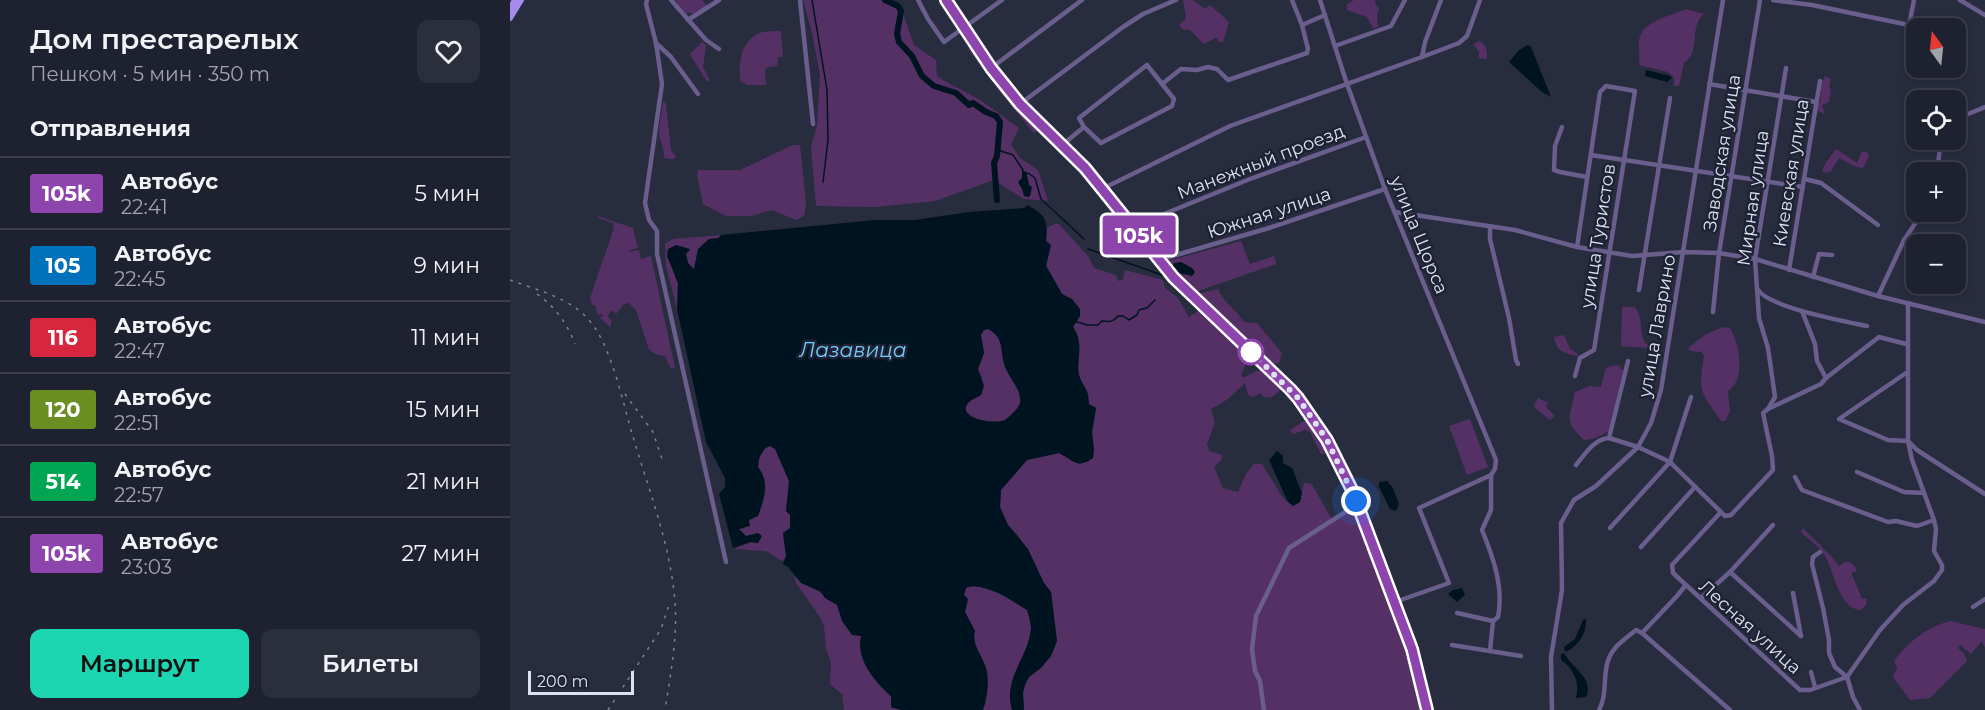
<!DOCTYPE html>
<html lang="ru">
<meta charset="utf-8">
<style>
body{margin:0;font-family:Montserrat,sans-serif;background:#2b2e3b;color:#f1f3f6;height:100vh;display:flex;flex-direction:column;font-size:22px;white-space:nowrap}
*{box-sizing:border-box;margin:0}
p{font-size:20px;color:#a1a3aa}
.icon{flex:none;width:33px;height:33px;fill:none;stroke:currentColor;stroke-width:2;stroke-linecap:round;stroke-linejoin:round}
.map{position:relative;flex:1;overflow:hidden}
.drawer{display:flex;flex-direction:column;background:#1e212f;width:510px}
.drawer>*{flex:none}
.badge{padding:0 12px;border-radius:4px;font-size:21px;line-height:39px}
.needle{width:39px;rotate:345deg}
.fabs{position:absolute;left:1396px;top:18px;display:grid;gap:12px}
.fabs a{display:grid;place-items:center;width:60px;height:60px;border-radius:12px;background:#1e212f;box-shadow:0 3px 9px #0003,0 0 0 2px #3c3e4b;font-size:30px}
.scale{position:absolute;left:18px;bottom:15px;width:106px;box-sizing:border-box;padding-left:6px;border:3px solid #dee2ef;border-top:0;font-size:16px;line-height:21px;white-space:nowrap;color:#dee2ef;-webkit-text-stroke:4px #1e2235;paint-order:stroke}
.you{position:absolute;width:30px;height:30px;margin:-15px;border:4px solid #fff;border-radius:50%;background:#1a73e8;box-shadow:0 0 0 9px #1a73e833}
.map>.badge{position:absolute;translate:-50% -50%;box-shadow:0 0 0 3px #fff}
h2{padding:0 30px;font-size:22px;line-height:54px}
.round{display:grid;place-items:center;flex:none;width:63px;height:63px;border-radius:12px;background:#2b2e3b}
.overview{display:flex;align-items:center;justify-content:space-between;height:102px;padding:0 30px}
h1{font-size:28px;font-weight:600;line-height:45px}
.primary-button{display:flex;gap:12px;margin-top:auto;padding:12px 30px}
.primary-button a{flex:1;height:69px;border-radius:12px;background:#1cd5b1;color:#111;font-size:24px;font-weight:600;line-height:69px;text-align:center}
.primary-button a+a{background:#2b2e3b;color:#f1f3f6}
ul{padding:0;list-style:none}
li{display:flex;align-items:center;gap:18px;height:72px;padding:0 30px;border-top:2px solid #3c3e4b}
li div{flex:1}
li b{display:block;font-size:22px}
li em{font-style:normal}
li .badge{min-width:66px;font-weight:700;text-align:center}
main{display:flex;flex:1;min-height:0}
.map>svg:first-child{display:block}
.green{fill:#553065}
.water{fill:#001320;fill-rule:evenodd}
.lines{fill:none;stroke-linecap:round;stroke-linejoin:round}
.stream{stroke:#001320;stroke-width:1.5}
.river{stroke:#001320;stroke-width:6}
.minor{stroke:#695e8c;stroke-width:4.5}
.major{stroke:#a58cec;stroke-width:6}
.rail{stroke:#7d8191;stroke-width:1.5;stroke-dasharray:3 6;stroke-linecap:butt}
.line-casing{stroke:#fff;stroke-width:14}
.line{stroke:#8e44ad;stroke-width:9}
.walk{stroke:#dee2ef;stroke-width:6;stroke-dasharray:0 10.8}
.stop-dot{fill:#fff;stroke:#8e44ad;stroke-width:3}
.labels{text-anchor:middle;stroke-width:5;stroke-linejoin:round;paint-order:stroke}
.street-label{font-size:18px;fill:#dee2ef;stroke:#1e2235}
.water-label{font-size:20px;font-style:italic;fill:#75cafa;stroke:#1e2235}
</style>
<main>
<section class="drawer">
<div class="overview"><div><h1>Дом престарелых</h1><p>Пешком · 5 мин · 350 m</p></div><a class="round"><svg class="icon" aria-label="heart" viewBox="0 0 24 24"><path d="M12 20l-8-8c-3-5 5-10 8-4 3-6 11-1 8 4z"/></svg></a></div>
<h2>Отправления</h2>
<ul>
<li><span class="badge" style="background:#8e44ad;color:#fff">105k</span><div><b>Автобус</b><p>22:41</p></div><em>5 мин</em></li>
<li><span class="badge" style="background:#0072bc;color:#fff">105</span><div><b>Автобус</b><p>22:45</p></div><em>9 мин</em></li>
<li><span class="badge" style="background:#d7263d;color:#fff">116</span><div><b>Автобус</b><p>22:47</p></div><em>11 мин</em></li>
<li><span class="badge" style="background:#6b8e23;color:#fff">120</span><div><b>Автобус</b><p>22:51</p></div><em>15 мин</em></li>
<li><span class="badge" style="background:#00a651;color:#fff">514</span><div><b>Автобус</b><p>22:57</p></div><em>21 мин</em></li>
<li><span class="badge" style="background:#8e44ad;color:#fff">105k</span><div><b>Автобус</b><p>23:03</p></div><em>27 мин</em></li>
</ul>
<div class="primary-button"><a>Маршрут</a><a>Билеты</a></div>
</section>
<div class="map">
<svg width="1475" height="710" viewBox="0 0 1475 710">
<rect width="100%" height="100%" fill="#282c3f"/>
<g class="green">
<path d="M165 0H192L197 6 182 14 179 12 176 14Z"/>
<path d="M293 0H382L390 5 404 45 426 60 427 76C438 84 449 88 461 95 478 104 493 117 509 128L501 144 510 158 528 170 538 201 514 199 484 180 425 201 366 207 306 206 301 147 307 125 310 75 302 33Z"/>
<path d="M673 0H683L695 9 700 5 719 22 713 42H709L707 37 694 44 680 30H674L669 25 676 18Z"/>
<path d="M844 0H865L866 5 869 8 867 15 868 27 863 28 857 17 837 10V4Z"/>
<path d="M1176 9 1194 14C1178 27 1192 51 1174 63L1169 86H1164V77L1158 72 1129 65C1130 58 1129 53 1129 46 1127 21 1159 17 1176 9Z"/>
<path d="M271 31 273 57H268L267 66 258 67 255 70 256 85H237L230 81C229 63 230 44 247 34 253 31 264 31 271 31Z"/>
<path d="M969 41C977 45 977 51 977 59L969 58V52L963 44Z"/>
<path d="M192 42 196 45 193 67 200 80 197 82 180 54Z"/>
<path d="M462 47 493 90 529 129 524 133 490 92 458 49Z"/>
<path d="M1315 76 1321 79 1319 86 1321 90 1319 102 1312 105 1315 114 1306 110 1307 104 1310 103 1311 91 1308 82 1313 80Z"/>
<path d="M153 101 156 104 161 150 166 157 163 159 154 158C155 149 150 142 149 133 149 123 152 111 153 101Z"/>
<path d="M283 145H290L296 204 294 216 286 220 262 210 241 216H216L193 204 187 175 188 170H230Z"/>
<path d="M1326 149 1347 163 1352 152H1357L1359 156 1353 168 1346 167 1329 158 1321 171 1316 173 1312 171 1315 164Z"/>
<path d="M88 216 123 228 128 248 120 250V252L129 250 131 259 141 256 165 368 161 369 155 356 145 354 139 349 126 310 119 303 114 304 106 314 102 310 98 315 99 319 102 320 100 327 89 317 93 316 92 314 88 315 85 305H82L80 298 104 228 103 223 88 218Z"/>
<path d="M545 224H549L578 256 584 268 606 275 608 281 613 279 615 270 653 280 655 288 667 297 679 317 691 309 739 357 731 375 733 378 744 372 755 369 774 387 761 398 754 397 750 393 743 397 738 395 735 383 718 399 701 409 705 422 697 444 699 451 712 455V459L704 467 713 488 728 492 736 474 744 464H752L773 498 783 506 790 502 794 483 802 484 822 520 841 510 847 513 854 523C875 584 898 646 912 710H514L513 693 515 685 519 677 541 656 547 641 541 592 534 583 508 535 498 525 490 507 491 490 517 460 550 453 570 465 584 450 582 432 586 408 579 405C578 387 576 392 570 378 564 363 576 346 563 327L570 316 562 300 552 294 536 265 539 243 536 241 537 228Z"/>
<path d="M211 235 208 239 188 249 184 269 178 263 176 254 180 251 166 245 165 278 168 283 167 309 156 266 155 244 163 239Z"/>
<path d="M731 241 740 264 764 256 766 264 685 292 656 264 658 261Z"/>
<path d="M708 289C714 303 726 309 734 322L747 323 772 353 769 363 763 365 687 294Z"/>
<path d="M1112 307H1125C1134 320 1128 328 1135 343L1141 345 1139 348 1111 346Z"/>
<path d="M1212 327 1220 328C1229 343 1237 379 1218 391L1220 411 1215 421H1211C1190 390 1188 393 1194 356L1192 352 1180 351 1178 348 1195 335Z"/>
<path d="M478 329C496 338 489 353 496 369 501 381 511 389 510 403 509 407 505 411 502 414 500 416 498 419 495 420 485 425 444 418 459 402 462 399 468 397 471 395L472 378 468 369 474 353 471 335 474 330Z"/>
<path d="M1054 335 1060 349 1068 354 1067 356C1054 353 1047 352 1044 337Z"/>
<path d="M1108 365 1113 370 1098 432 1083 439 1074 440C1053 421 1060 417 1065 392L1080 386 1091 387 1096 368 1101 366Z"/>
<path d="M1028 398 1038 403 1036 407 1045 416 1040 420 1025 408 1024 405Z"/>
<path d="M797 419H800L816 443 817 451 814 454H811L800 432 795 430 783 434 780 430Z"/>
<path d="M960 419 978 467 957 475 939 426Z"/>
<path d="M260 446 265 448 279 481 276 511 280 515V528L273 533 276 556 272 561 256 551 224 549 241 542 244 543 248 533 236 536 229 529H233L239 520 248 516C254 499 261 483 248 467 249 458 251 450 260 446Z"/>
<path d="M1293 528 1323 558 1329 566 1335 562H1340L1346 568V572H1341L1352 599 1357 598 1356 605 1350 610C1329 608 1324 572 1315 556 1310 547 1298 539 1291 532Z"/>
<path d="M284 576C294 586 303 585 311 593 317 598 320 601 328 605L332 621 352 636C345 660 365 681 381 697V707L391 710H334L332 694 320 684 321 662 316 649 314 626 310 617 286 583Z"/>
<path d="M464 585 490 594 517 610C519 616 521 622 521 628 518 659 493 677 502 710H473C477 698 479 685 477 672 474 657 461 646 465 631L455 612 458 599 454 595 456 588Z"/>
<path d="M1440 621 1475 629V648L1472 641 1461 654 1450 645 1448 648 1454 653 1457 661 1420 698 1400 700 1383 677 1387 668 1384 661C1398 642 1417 627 1440 621Z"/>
</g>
<g class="water">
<path d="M1018 45 1021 47 1041 97 1032 92 999 62 1009 50Z"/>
<path d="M1136 70 1160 76 1162 78 1157 82 1135 76Z"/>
<path d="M512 170 518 173 517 175 519 185 522 187 520 196 518 197 514 196 512 189 508 182 512 178Z"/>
<path d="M517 205C536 215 538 220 536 241L541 245 536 266 552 294 562 299 570 309V316L563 327C576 346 564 363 570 378 576 392 578 387 579 404L586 408 582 432 584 450 583 458C568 469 564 461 549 453L517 460 491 490 490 507 498 525 518 549 534 583 541 592 547 641 541 656 531 668 519 677 515 685 513 693 514 710H502C493 677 518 659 521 629 521 623 519 616 517 610 501 600 475 581 456 588L454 595 458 599 455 612 465 631C461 646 474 657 477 672 479 685 477 698 473 710H391L381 707V696C364 680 346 660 351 636L342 635 332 621 327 605 315 598 311 592 291 583 278 567 273 564 276 556 273 533 280 528V515L276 511 279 481 265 449 260 446 255 448 249 458 248 467C260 483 254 499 248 516L239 520 240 526 229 529 236 536 248 533 252 536 248 543 241 542 223 548 209 494 215 487V478L196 442 167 309 168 283 157 256 158 249 166 245 180 249 176 254 178 263 184 269 188 249 199 239 208 238 211 235 365 220H405L459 212 515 208ZM478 329C496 338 489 353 496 369 501 381 512 389 510 403 509 407 505 411 502 414 501 415 495 420 495 420 485 425 444 418 459 402 462 399 468 397 471 395L474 386 468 369 474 353 471 335 474 330Z"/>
<path d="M671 262 682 268 685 272 682 276 669 273 662 267 664 263Z"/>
<path d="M767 451 773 456V463L782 468 792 493 790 502 783 506 778 502 759 460Z"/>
<path d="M877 481 883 488 889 504 886 511 880 509 869 487V482Z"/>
<path d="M952 588 955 595 947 602 938 594 943 590Z"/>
<path d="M1076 619C1077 633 1068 647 1055 652L1054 647 1065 639 1073 620Z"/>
<path d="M1054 653C1061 667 1085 679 1076 697L1066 698C1070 682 1064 669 1051 660V654Z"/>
</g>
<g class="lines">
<g class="stream">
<path d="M302 0 317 90 318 140 313 182"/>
<path d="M488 150 503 155 513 170"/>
<path d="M518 173 525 178 531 199 574 239"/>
<path d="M578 249 652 275"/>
<path d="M670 280 720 326"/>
<path d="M564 321 577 325H588L592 321C600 322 603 322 608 316H613L619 320 627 315 629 310 637 308 645 300"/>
<path d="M724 331 734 341"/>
</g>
<path class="river" d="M375 0 388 6 391 11 387 34 389 42 402 56 412 76 424 86 446 93 459 105 463 103 476 112 486 116 490 122 487 156 484 163 487 200"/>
<g class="minor">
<path d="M137 0 136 4 146 43 152 84 135 203 139 220 147 231V254L216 562"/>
<path d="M161 0 196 40 209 49"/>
<path d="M290 0 303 124"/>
<path d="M408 0 418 19 434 42 492 0"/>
<path d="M782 0 792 25"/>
<path d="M810 0 837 84 875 189 986 460 985 469 981 475V510L972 530C983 557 994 587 988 617L983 621"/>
<path d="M1263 0 1302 5 1399 25 1404 0"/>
<path d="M1450 0 1475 15"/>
<path d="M178 20 209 0"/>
<path d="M146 43 161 57 188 94"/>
<path d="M825 46 881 26 895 0"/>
<path d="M912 57 949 43 957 36 970 0"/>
<path d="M637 65 664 99 662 106 591 143 574 127 569 118Z"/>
<path d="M481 68 572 0"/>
<path d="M652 84 671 69 687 70 698 67 707 69 718 80 797 53 798 49 792 25 815 15"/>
<path d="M1199 84 1306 102"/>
<path d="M510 104 613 27 633 14 666 0"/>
<path d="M1446 119 1475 107"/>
<path d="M1052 127 1045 146 1044 170 1050 172 1077 177"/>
<path d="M552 145 574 127"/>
<path d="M1081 155 1293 187"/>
<path d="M1427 172 1431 140"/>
<path d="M1295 179 1311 183 1368 225"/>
<path d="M592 189 720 126 912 57 915 42 931 0"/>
<path d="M885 212 1005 230 1067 247 1122 256 1174 252 1209 253 1245 259 1368 296 1475 322"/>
<path d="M622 227 740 179 856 137"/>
<path d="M980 227V239L999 318 1006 360 1008 364"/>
<path d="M651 263 656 258 759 228 875 189"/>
<path d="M1279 270 1310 81"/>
<path d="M1303 277 1309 254 1322 255"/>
<path d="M1129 290 1160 98"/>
<path d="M1248 290C1261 308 1333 321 1357 326"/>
<path d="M1368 296 1394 240 1413 212"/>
<path d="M1292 311 1305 344 1307 361 1316 378"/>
<path d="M1203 312 1209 253 1250 0"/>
<path d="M1396 373 1329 419 1378 440 1398 441"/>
<path d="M1065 376 1070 358 1084 350 1125 91 1096 86 1090 92 1067 247"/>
<path d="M1258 409 1311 384 1316 378 1369 337 1396 344"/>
<path d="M1099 438 1128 447 1160 462 1215 516 1221 515 1263 470 1262 456 1253 413 1258 409 1265 397 1258 348 1249 318 1245 259 1276 68"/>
<path d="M1398 441 1407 450 1475 494"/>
<path d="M1066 465C1075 454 1084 439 1099 438L1118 361"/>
<path d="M1347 472 1394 492 1414 493"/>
<path d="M1285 477 1292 490 1378 522 1386 521 1407 526 1424 520"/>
<path d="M1210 513 1162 565 1163 573 1290 690H1300L1337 677 1370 630 1393 605 1424 581 1432 570V565L1424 551 1426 529 1424 520 1402 460 1398 441V303"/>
<path d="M1100 528 1160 462 1181 397"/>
<path d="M1131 547 1185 487"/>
<path d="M1310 552 1303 557 1302 564 1313 608 1319 640V653L1325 667 1337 677 1343 697 1350 710"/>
<path d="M1220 572 1291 636"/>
<path d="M1283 593 1291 636"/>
<path d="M1191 598 1220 572 1263 525"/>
<path d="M885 602 939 583 909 508 981 475"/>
<path d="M1463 607 1475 599"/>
<path d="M947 613 983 621"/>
<path d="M1132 633 1220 710"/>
<path d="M942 645 1011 656"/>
<path d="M980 651 983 621"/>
<path d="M1301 672 1305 687"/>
<path d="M754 710 750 681 745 671 742 649 746 616 779 548 843 507 846 501"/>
<path d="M1042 710 1041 657 1052 590 1051 523 1064 500 1086 486 1128 447 1141 423 1151 390 1213 0"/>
<path d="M1089 710C1098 694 1092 674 1099 658 1104 646 1116 638 1126 630L1132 633 1167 596 1175 586"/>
</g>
<g class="major">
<path d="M436 0 481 68 510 104 575 168 664 278 780 389 788 397 817 440 842 490 902 649 917 710"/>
<path d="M0 9 5 0"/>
<path d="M0 18 11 0"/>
</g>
<g class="rail">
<path d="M0 280C26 290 58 297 77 318 101 342 113 404 123 437 138 487 158 539 164 592 169 630 161 672 155 710"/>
<path d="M27 294C45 307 57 323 65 344"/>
<path d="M115 394 143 432 153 462"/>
<path d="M98 710 151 629 160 602"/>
</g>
</g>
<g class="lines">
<g class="line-casing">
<path id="line" d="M436 0 481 68 510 104 575 168 664 278 780 389 788 398 817 440 842 490 902 649 917 710"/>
</g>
<use href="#line" class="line"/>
<path class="walk" d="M741 352 788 398 817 440 846 501"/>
</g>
<circle class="stop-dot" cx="741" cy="352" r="12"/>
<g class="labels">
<g class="street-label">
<text transform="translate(1212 153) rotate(-81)" y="6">Заводская улица</text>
<text transform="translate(751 162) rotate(-21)" y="6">Манежный проезд</text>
<text transform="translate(1281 173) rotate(-81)" y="6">Киевская улица</text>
<text transform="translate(1243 198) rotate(-82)" y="6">Мирная улица</text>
<text transform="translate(759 213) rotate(-18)" y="6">Южная улица</text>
<text transform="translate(909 235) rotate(68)" y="6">улица Щорса</text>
<text transform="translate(1088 236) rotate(-81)" y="6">улица Туристов</text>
<text transform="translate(1147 326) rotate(-80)" y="6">улица Лаврино</text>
<text transform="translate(1240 627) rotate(42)" y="6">Лесная улица</text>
</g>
<g class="water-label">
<text x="343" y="357">Лазавица</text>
</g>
</g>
</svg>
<div class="fabs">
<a><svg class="needle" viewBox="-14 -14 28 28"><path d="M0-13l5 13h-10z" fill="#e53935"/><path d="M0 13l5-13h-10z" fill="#a1a3aa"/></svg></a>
<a><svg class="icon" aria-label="locate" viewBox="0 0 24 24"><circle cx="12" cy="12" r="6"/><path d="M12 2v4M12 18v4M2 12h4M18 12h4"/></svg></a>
<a>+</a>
<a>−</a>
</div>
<div class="scale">200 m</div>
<div class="you" style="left:846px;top:501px"></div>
<b class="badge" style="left:629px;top:235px;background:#8e44ad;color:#fff">105k</b>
</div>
</main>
